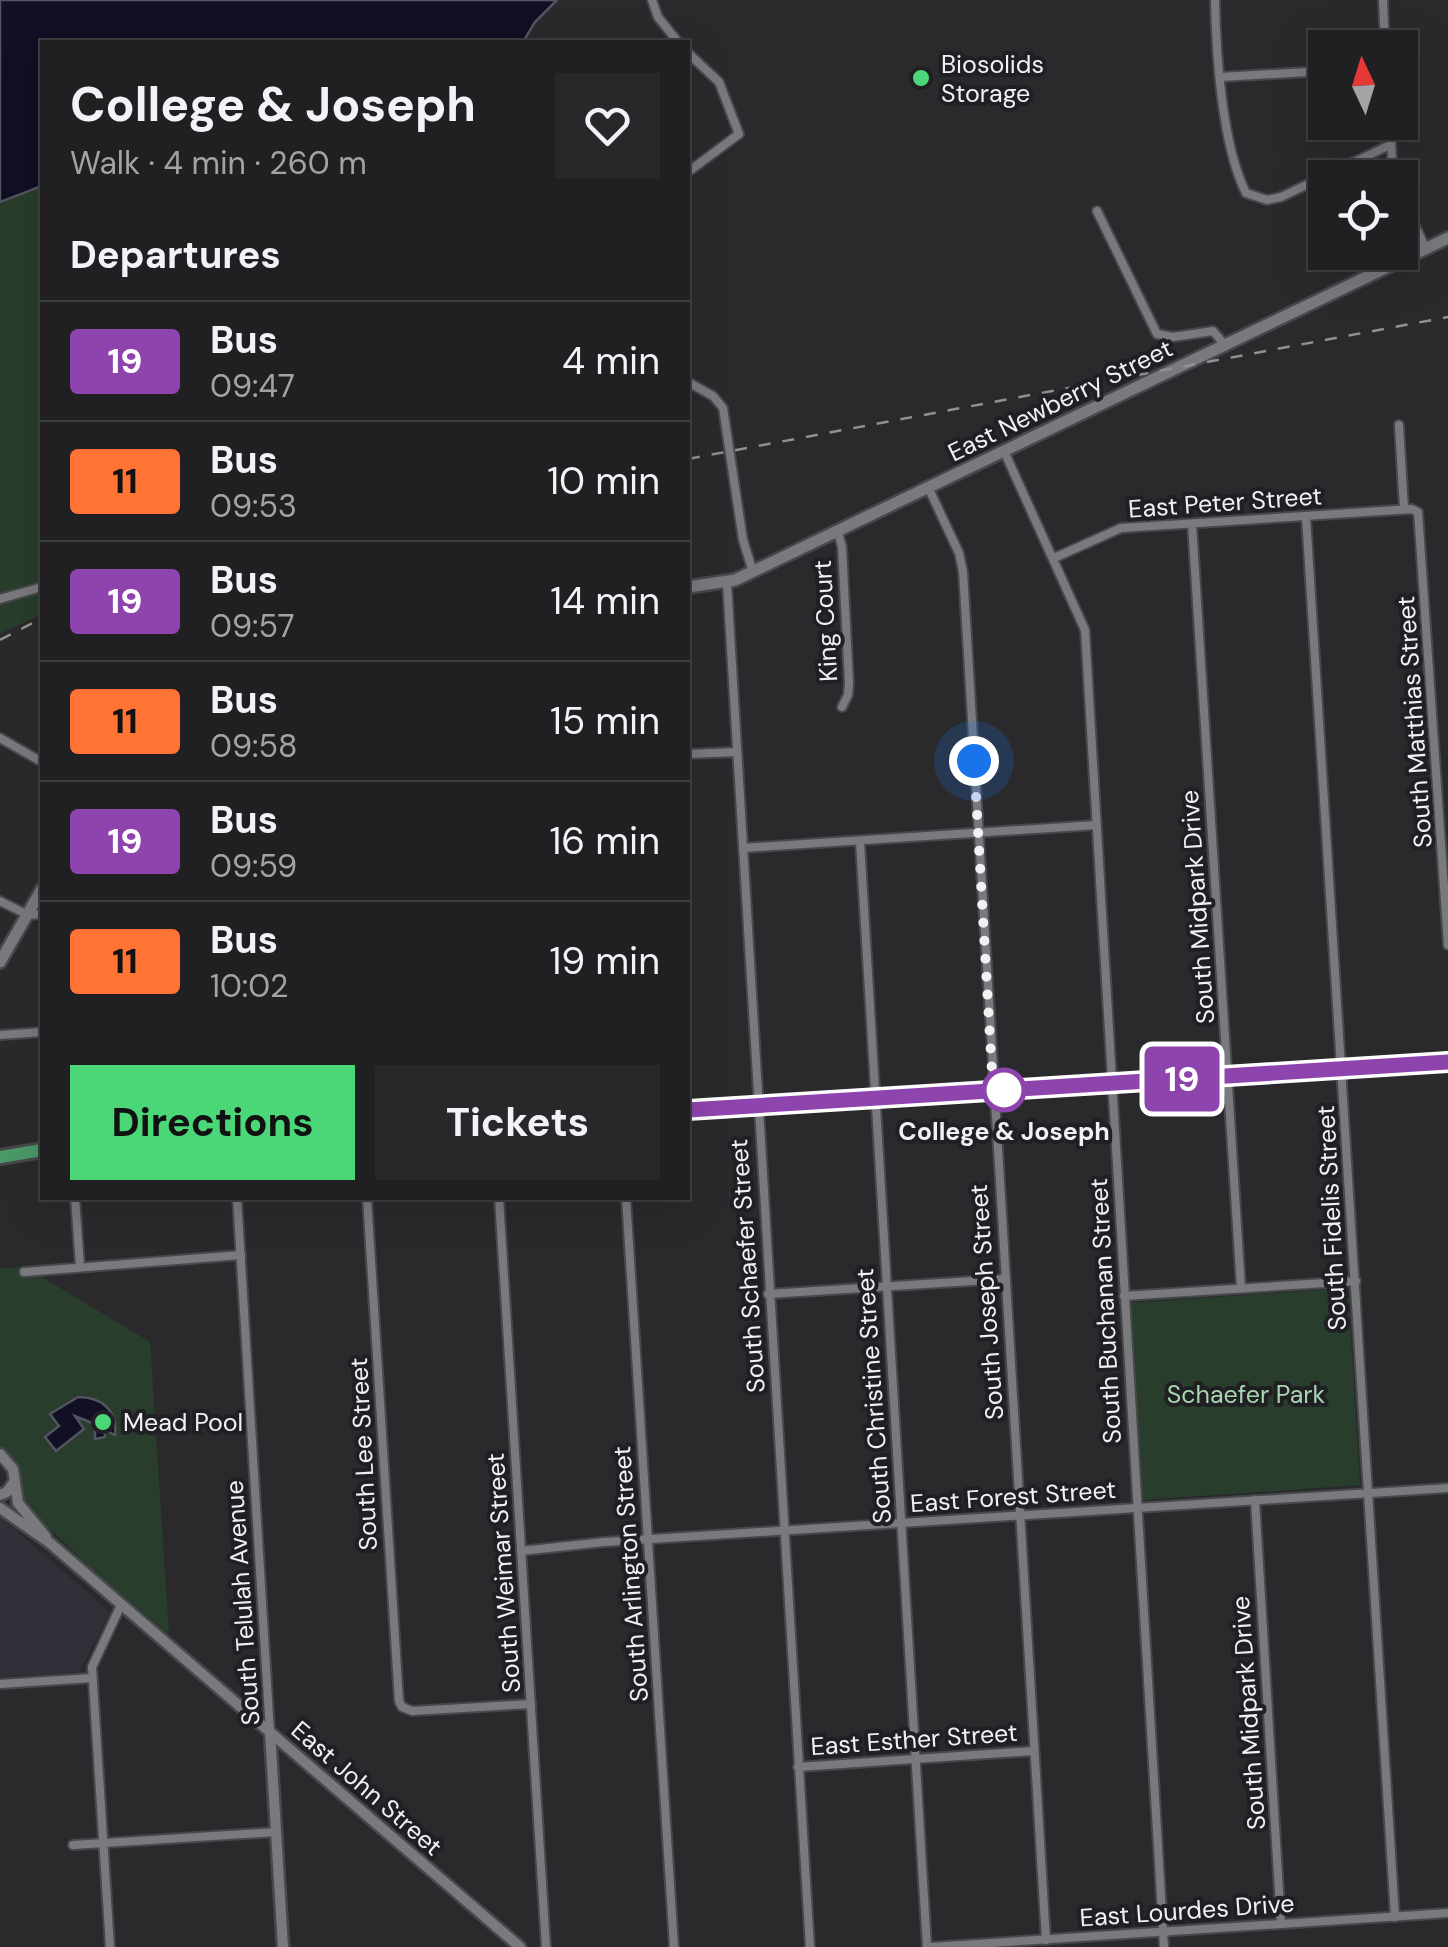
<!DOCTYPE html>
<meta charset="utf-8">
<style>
body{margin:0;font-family:"DM Sans",sans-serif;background:#28282a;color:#f1f3f6;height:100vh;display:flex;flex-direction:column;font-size:38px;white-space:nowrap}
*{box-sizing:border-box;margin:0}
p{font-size:32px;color:#a2a3a5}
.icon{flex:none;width:55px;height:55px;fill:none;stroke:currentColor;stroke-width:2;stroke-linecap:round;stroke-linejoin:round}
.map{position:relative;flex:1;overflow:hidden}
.side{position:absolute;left:40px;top:40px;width:650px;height:1160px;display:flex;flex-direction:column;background:#202022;border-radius:0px;box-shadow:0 10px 40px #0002,0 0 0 2px #3d3e40}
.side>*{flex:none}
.badge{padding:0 20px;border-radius:8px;font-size:35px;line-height:65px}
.needle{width:65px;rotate:356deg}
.fabs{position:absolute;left:1308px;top:30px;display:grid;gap:20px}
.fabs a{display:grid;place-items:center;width:110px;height:110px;border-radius:0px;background:#202022;box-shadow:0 10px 40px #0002,0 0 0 2px #3d3e40;font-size:50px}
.you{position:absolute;width:50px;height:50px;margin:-25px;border:8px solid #fff;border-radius:50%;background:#1a73e8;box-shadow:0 0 0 15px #1a73e833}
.map>.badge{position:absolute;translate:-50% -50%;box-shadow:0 0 0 5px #fff}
h2{padding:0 30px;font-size:38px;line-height:90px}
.round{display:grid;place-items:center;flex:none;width:105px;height:105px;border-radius:0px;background:#28282a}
.summary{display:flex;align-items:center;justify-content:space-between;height:170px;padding:0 30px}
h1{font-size:48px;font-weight:700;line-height:75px}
.button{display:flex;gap:20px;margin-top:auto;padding:20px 30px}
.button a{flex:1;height:115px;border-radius:0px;background:#4bd677;color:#111;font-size:40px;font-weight:700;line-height:115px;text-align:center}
.button a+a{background:#28282a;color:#f1f3f6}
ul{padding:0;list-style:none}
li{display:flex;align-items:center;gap:30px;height:120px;padding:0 30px;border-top:2px solid #3d3e40}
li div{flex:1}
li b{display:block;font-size:38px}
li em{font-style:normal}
li .badge{min-width:110px;font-weight:700;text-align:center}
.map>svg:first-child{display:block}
.built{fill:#303039}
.green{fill:#283d2c}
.water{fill:#100f23;stroke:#535361;stroke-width:2.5}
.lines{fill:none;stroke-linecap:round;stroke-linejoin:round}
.minor-casing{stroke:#47484b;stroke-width:12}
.tertiary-casing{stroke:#47484b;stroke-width:15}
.secondary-casing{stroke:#47484b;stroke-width:16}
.primary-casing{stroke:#47484b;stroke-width:18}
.minor{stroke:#79797e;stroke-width:8}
.tertiary{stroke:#79797e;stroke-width:10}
.secondary{stroke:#79797e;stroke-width:11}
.primary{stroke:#4a9968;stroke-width:12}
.rail{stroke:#909193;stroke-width:2.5;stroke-dasharray:12 12;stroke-linecap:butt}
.line-casing{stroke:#fff;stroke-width:22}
.line{stroke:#8e44ad;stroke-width:15}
.walk{stroke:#f0f1f3;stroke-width:10;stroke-dasharray:0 18}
.poi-dot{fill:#4bd677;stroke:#202024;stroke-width:4}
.stop-dot{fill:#fff;stroke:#8e44ad;stroke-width:5}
.labels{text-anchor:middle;stroke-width:8;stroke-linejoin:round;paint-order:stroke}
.poi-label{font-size:25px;fill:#f0f1f3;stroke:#202024;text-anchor:start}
.street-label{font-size:25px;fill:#f0f1f3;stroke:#202024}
.stop-label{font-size:25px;font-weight:bold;fill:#f0f1f3;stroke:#202024}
.park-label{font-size:25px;fill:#a8d6b1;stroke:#202024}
</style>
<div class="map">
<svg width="1448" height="1947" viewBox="0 0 1448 1947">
<rect width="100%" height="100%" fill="#2a2a2d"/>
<path class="built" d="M0 1517 110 1612 79 1672 0 1677Z"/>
<g class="green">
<path d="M42 186V614L0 634V202Z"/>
<path d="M25 1267 150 1342 169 1634 98 1575 28 1508C11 1486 25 1470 0 1449V1268Z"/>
<path d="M1348 1288 1360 1485 1143 1500 1131 1303Z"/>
</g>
<g class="water">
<path d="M0 0H557L535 22 523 42H42V186L0 202Z"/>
<path d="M78 1397C102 1397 118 1411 115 1435L105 1430V1437L95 1439V1424L75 1416 84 1429 56 1451 45 1437 59 1426 50 1414Z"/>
</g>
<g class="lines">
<g class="minor-casing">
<g id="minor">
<path d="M652 0 658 17 678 42"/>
<path d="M1215 0C1216 54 1222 145 1246 193L1267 200 1281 197 1390 145"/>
<path d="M1383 0 1385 48"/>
<path d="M688 53 719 82 739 134 688 172"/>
<path d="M1221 77 1325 71"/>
<path d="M1390 122 1393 178"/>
<path d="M1400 194 1426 249"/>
<path d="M1097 211 1157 334 1173 337 1213 331 1225 345"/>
<path d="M688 382 713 396 723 408 743 540 753 572"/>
<path d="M1399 425 1404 509"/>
<path d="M1004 451 1085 630 1164 1947"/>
<path d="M929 489 959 553 963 572 1046 1940"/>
<path d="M1306 517 1395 1917"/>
<path d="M1192 524 1241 1288"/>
<path d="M838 532 842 547 849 683 848 695 842 707"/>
<path d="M1054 558 1121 528 1412 509 1418 512 1448 945"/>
<path d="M727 583 810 1947"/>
<path d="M0 599 42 587"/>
<path d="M0 738 42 762"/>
<path d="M688 754 737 752"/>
<path d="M860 842 927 1947"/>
<path d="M743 848 1096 825"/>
<path d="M0 901 28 915 42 914"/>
<path d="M0 1035 42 1032"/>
<path d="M75 1198 80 1266"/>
<path d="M237 1198 270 1732"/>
<path d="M367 1198 399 1701 402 1707 412 1711 531 1704"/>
<path d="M499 1198 546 1947"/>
<path d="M626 1198 674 1947"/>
<path d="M24 1272 241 1255"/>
<path d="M768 1294 1004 1279"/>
<path d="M1124 1296 1356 1281"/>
<path d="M1255 1500 1281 1924"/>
<path d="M521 1551 604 1542 1448 1488"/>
<path d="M0 1684 92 1678"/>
<path d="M798 1767 1033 1751"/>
<path d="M73 1845 276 1832"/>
<path d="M110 1947 92 1667 121 1605"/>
<path d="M930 1947 1448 1913"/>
</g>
</g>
<g class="tertiary-casing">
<g id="tertiary">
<path d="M0 1454 13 1469 18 1503 46 1537"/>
<path d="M0 1495 7 1492 14 1482"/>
<path d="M0 1508 50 1543 520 1947"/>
<path d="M270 1732 283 1947"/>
</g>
</g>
<g class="secondary-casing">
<g id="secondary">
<path d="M688 587 735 580 1448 238"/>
<path d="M0 962 42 889"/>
</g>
</g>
<g class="primary-casing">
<g id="primary">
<path d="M688 1110 1448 1061"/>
<path d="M0 1157 42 1150"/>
</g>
</g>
<use href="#minor" class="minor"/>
<use href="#tertiary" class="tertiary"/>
<use href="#secondary" class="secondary"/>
<use href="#primary" class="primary"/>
<g class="rail">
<path d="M688 459 1448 317"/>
<path d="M0 640 42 618"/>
</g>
</g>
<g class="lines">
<g class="line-casing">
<path id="line" d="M688 1110 1448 1062"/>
</g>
<use href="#line" class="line"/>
<path class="walk" d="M974 761 993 1090H1004"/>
</g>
<g class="poi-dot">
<circle cx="921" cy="78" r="10"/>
<circle cx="103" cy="1422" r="10"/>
</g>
<circle class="stop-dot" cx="1004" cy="1090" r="20"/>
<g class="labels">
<g class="poi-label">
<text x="941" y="73">Biosolids<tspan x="941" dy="29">Storage</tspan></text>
<text x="123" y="1431">Mead Pool</text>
</g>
<g class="street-label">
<text transform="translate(1060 400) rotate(-26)" y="9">East Newberry Street</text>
<text transform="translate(1225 502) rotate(-4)" y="9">East Peter Street</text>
<text transform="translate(825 621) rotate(-93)" y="9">King Court</text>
<text transform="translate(1414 722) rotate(-94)" y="9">South Matthias Street</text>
<text transform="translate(1197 907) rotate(-94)" y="9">South Midpark Drive</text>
<text transform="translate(1331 1218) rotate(-93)" y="9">South Fidelis Street</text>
<text transform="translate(747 1266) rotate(-94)" y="9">South Schaefer Street</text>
<text transform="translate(986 1302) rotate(-94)" y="9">South Joseph Street</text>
<text transform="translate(1105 1311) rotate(-93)" y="9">South Buchanan Street</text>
<text transform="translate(873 1396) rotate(-94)" y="9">South Christine Street</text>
<text transform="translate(363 1454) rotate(-93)" y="9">South Lee Street</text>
<text transform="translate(1013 1496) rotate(-4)" y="9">East Forest Street</text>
<text transform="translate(503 1573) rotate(-94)" y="9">South Weimar Street</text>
<text transform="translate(630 1574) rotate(-94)" y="9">South Arlington Street</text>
<text transform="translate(242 1603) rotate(-94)" y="9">South Telulah Avenue</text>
<text transform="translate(1248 1713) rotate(-94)" y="9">South Midpark Drive</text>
<text transform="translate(914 1739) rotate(-4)" y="9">East Esther Street</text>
<text transform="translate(367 1788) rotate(41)" y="9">East John Street</text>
<text transform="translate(1187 1910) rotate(-4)" y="9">East Lourdes Drive</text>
</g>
<g class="stop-label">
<text x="1004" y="1140">College &amp; Joseph</text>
</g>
<g class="park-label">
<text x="1246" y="1403">Schaefer Park</text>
</g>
</g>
</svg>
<div class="fabs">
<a><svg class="needle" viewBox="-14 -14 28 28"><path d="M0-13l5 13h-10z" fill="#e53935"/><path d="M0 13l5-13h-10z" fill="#a2a3a5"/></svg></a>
<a><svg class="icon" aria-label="locate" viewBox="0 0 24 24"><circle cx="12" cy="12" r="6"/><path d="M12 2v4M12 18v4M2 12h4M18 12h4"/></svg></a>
</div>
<div class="you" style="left:974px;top:761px"></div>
<b class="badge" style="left:1182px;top:1079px;background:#8e44ad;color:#fff">19</b>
<section class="side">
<div class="summary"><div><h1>College &amp; Joseph</h1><p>Walk · 4 min · 260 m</p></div><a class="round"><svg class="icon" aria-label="heart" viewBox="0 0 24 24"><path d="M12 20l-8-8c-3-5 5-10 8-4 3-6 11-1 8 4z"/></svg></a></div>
<h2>Departures</h2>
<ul>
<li><span class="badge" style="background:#8e44ad;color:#fff">19</span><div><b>Bus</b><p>09:47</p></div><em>4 min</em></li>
<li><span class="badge" style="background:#ff7334;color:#111">11</span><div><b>Bus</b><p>09:53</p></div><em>10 min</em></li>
<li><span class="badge" style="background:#8e44ad;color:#fff">19</span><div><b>Bus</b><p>09:57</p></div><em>14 min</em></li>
<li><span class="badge" style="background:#ff7334;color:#111">11</span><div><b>Bus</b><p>09:58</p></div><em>15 min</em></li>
<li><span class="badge" style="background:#8e44ad;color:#fff">19</span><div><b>Bus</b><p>09:59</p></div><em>16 min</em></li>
<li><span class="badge" style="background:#ff7334;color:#111">11</span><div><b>Bus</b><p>10:02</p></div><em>19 min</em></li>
</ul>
<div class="button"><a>Directions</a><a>Tickets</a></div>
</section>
</div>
